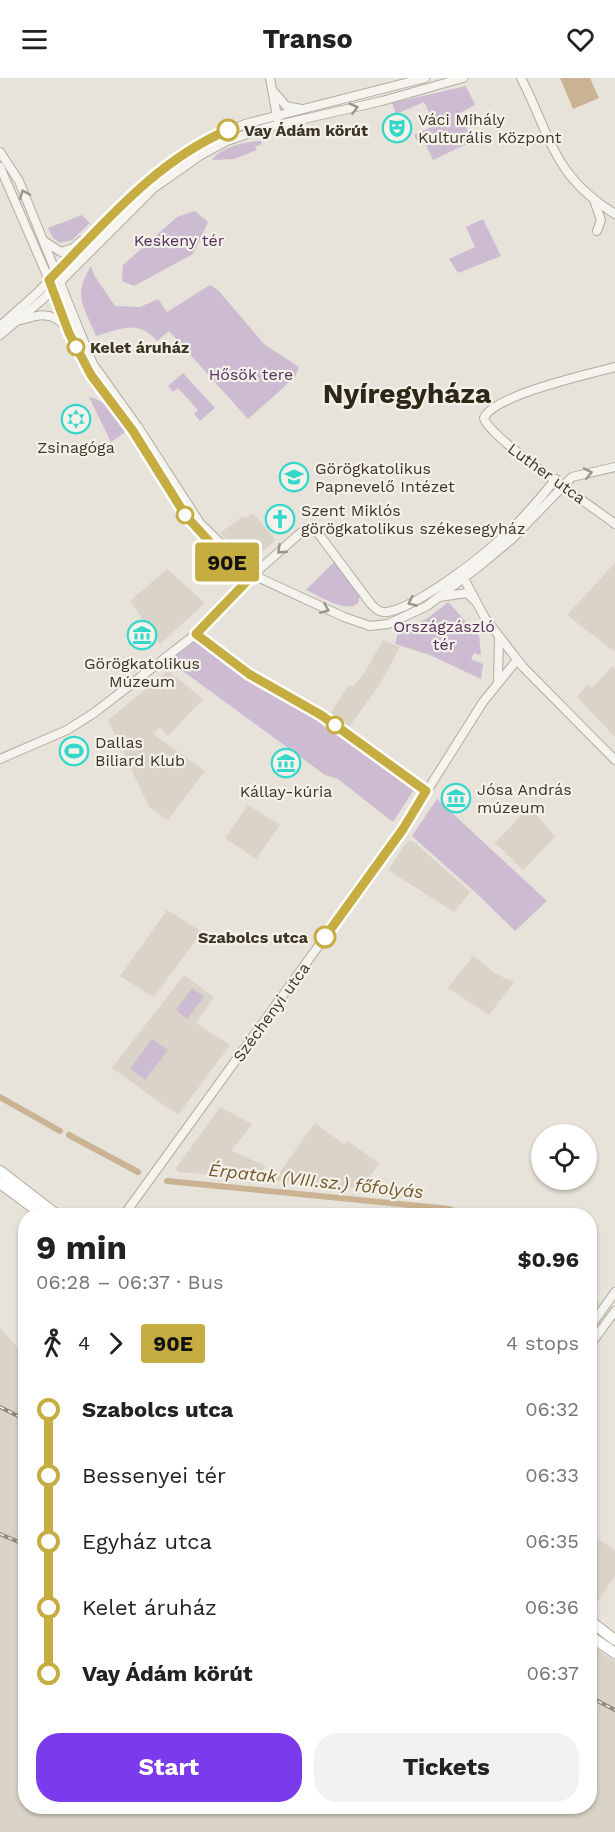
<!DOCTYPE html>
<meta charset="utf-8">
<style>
body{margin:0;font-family:"Work Sans",sans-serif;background:#f2f2f2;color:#222;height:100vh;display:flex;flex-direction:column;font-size:22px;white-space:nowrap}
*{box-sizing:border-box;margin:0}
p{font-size:20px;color:#767676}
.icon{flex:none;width:33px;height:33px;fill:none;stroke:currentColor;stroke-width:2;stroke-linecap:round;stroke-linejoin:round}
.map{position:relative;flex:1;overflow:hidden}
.side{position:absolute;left:18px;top:1130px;width:579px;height:606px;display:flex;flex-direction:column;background:#fff;border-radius:24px;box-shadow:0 2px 4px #0004}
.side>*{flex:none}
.badge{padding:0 12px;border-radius:4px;font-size:21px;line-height:39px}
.tools{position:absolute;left:531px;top:1046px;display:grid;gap:12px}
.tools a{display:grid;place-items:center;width:66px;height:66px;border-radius:50%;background:#fff;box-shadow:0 2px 4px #0004;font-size:30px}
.map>.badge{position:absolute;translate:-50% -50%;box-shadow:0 0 0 3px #fff}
.legs{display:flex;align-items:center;gap:9px;height:66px;padding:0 18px;font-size:20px}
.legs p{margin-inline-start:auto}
.head{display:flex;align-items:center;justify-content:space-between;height:102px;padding:0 18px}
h1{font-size:33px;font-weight:700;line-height:45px}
.primary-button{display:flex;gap:12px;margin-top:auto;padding:12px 18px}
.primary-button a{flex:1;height:69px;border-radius:24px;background:#7c3aed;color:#fff;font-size:24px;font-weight:700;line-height:69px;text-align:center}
.primary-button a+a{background:#f2f2f2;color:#222}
ul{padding:0 18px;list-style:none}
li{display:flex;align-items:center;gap:21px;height:66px;font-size:22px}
li i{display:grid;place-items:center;width:9px;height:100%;margin:0 8px;background:currentColor}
li i::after{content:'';width:15px;height:15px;margin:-8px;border:4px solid;border-radius:50%;background:#fff}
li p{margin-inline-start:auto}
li:first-child i{background:linear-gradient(#0000 50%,currentColor 0)}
li:last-child i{background:linear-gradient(currentColor 50%,#0000 0)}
header{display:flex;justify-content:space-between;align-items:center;height:78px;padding:0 18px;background:#fff;font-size:27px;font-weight:700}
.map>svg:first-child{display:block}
.built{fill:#d9d3c8}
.green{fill:#cdbbd1}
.water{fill:#cab392}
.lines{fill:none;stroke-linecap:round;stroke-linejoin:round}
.canal{stroke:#cab392;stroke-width:6}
.minor-casing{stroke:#b1aca0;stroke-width:10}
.major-casing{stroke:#b3aa99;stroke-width:12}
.minor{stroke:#f5f3ed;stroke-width:8}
.major{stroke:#fff;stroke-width:10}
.rail-casing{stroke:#918873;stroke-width:4}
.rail{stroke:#f4f1ea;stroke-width:1.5;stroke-dasharray:4.5;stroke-linecap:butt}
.oneway{stroke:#999488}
.line-1-casing{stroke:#fff;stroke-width:14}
.line-1{stroke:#c6ad42;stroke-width:9}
.stop-1-dot{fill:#fff;stroke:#c6ad42;stroke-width:3}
.labels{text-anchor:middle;stroke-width:4.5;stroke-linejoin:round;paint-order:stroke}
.poi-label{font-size:16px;fill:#3d3624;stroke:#f4f1ea;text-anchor:start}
.stop-label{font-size:16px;font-weight:bold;fill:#3d3624;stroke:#f4f1ea;text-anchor:start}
.park-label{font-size:16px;fill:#55305a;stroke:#f4f1ea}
.street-label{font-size:16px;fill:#3d3624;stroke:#f4f1ea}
.water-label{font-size:18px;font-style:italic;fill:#74582b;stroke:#f4f1ea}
.town-label{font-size:28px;font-weight:bold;fill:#2e2716;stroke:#f4f1ea}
</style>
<header><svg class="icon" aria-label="menu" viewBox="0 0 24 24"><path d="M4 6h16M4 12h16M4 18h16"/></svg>Transo<svg class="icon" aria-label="heart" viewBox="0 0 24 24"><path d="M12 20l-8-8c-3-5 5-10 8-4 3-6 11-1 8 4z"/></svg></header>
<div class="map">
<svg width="615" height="1754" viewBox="0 0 615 1754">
<rect width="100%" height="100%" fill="#e7e3da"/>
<g class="built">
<path d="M253 435 276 462 250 484 220 455 243 438 246 440Z"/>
<path d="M615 485V574L567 537Z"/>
<path d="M167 491 205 525 160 566 130 523Z"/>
<path d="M383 562 400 569 380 606 349 649 330 636 349 607 353 609 365 594Z"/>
<path d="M612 589 615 591V659L577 619 588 606 592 610Z"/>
<path d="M168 593 203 621 168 658 160 649 153 656 205 693 168 742 149 729 108 642Z"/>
<path d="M248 727 280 747 256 781 225 760Z"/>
<path d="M528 730 537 737 555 759 523 792 495 765Z"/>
<path d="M408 763H413L470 814 454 834 388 792Z"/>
<path d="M167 832 202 854 154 919 120 898Z"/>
<path d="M473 878 496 896 514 904 489 937 448 910Z"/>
<path d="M184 897 214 919 196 945 230 967 178 1037 112 990Z"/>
<path d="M220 1029 252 1046 231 1073 266 1088 257 1100 178 1094 176 1090Z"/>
<path d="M315 1045 345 1067 348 1063 379 1086 361 1111 274 1102Z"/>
<path d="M0 1249 25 1279 26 1728H590V1566L615 1584V1754H0Z"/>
<path d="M590 1456 615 1472V1498L591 1533Z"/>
</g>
<g class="green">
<path d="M466 8 475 27 460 35 473 63 433 82 424 63 418 65 414 57 435 47 424 24 396 36 392 25Z"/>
<path d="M261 63 262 66 255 69 257 72 234 81 212 82C221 69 246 63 261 63Z"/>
<path d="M195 133 208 144 193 176 134 208 122 203 123 187 177 139Z"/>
<path d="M82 137 90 145 72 162 60 165 53 160 48 150Z"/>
<path d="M483 141 501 178 458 195 449 181 475 169 466 149Z"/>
<path d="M91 188 94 197 115 228 140 229 158 221 167 234 210 207 219 213 264 266 299 289 295 299 248 341 169 253 157 263C138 241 121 251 96 258 84 228 72 219 91 188Z"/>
<path d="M183 295 215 330 200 343 194 336 198 332 178 310 173 314 168 308Z"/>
<path d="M89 319C103 321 126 340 124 355L111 364Z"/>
<path d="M334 484 360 518 358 525C345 536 321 518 306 512Z"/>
<path d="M448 524 479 558 481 577 474 575 471 581 483 586 481 601 430 577 395 566 398 555 428 540Z"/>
<path d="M199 560 249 596 321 637 417 707 393 744 338 701 325 697 169 583Z"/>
<path d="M437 721 547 823 515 853 474 813 412 758Z"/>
<path d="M192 910 204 919 187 941 176 932Z"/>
<path d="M152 961 168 972 145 1002 130 991Z"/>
</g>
<path class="water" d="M560 0H590L599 20 573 31Z"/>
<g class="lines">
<g class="canal">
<path d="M0 1019 60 1053"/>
<path d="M69 1057 138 1094"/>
<path d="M167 1103 450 1131 460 1137"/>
<path d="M590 1223 595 1226"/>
</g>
<g class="minor-casing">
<g id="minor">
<path d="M270 0 278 44"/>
<path d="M521 0C552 60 552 97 615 136"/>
<path d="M275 15 286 28 301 31"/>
<path d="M0 74 19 103 93 286 138 349 200 445 253 497 344 539 370 548 388 546 427 528 482 486 512 461 572 399 615 389"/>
<path d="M0 89 53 211 69 255 91 297 133 353 186 438 241 498 253 497"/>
<path d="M595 125 601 142 597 153"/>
<path d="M44 163 61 174 73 170 81 163"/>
<path d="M21 242C38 237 51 233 64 247"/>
<path d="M0 248 36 216 146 104 191 70 245 46 425 0"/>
<path d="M0 257 42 222 154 110 201 77 227 63 265 50 382 23 463 0"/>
<path d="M615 289C589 296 494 317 484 340 489 360 592 428 615 446"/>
<path d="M461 495 485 540 523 589 615 682"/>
<path d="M439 519 467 515 474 522"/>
<path d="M498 602 499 559"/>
<path d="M0 681 67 652 94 635 196 556 253 497 306 450 315 451 371 526C376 531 380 535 387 534 418 529 483 478 506 456 525 439 540 420 556 401"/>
<path d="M124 1137 403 751 483 624 517 582"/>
<path d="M590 1249 615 1214"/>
<path d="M590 1267 615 1233"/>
</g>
</g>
<g class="major-casing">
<g id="major">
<path d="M0 1093 57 1137"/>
<path d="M0 1105 43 1137"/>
<path d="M590 1543 615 1562"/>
<path d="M590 1558 615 1575"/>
</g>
</g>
<use href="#minor" class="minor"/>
<use href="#major" class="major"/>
<g class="rail-casing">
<g id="rail">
<path d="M0 1329 26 1342"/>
<path d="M0 1456 26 1467"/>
<path d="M590 1619 615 1632"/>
</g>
</g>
<use href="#rail" class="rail"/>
</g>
<defs><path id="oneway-chevron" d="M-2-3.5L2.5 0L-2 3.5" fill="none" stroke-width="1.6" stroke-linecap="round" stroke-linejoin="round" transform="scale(1.5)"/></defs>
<g class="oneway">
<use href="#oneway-chevron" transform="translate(354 30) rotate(-14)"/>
<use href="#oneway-chevron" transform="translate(24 116) rotate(-112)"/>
<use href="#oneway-chevron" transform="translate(588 395) rotate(-13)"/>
<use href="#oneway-chevron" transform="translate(281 472) rotate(137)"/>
<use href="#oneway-chevron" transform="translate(412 524) rotate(155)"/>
<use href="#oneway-chevron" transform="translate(325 531) rotate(23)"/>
</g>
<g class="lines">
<g class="line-1-casing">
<path id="line-1" d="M228 52C154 84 104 146 49 202L69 255 91 297 133 353 186 438 241 498 253 497 196 556 249 596 321 637 426 713 403 751 325 859"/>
</g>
<use href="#line-1" class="line-1"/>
</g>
<defs>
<g id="theatre-ring" transform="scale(1.5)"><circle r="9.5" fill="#f4f1ea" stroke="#33d8ca" stroke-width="1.5"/><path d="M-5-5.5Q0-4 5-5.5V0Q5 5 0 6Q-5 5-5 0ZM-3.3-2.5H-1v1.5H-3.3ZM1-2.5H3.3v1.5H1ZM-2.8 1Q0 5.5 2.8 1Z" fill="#33d8ca"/></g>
<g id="synagogue-ring" transform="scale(1.5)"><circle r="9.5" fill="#f4f1ea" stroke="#33d8ca" stroke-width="1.5"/><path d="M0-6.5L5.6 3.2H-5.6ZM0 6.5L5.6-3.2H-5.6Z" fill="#33d8ca"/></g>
<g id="university-ring" transform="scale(1.5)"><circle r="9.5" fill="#f4f1ea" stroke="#33d8ca" stroke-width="1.5"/><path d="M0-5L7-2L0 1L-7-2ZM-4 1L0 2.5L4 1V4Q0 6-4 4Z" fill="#33d8ca"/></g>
<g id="church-ring" transform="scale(1.5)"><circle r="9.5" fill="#f4f1ea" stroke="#33d8ca" stroke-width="1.5"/><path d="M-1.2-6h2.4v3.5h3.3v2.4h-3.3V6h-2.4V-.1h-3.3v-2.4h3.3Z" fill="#33d8ca"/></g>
<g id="museum-ring" transform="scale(1.5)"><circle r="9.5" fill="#f4f1ea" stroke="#33d8ca" stroke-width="1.5"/><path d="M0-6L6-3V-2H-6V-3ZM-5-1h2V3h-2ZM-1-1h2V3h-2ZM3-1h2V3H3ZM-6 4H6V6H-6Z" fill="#33d8ca"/></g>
<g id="stadium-ring" transform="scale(1.5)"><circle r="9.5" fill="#f4f1ea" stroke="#33d8ca" stroke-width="1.5"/><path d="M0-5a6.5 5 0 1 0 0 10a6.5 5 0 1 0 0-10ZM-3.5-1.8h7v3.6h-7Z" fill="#33d8ca"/></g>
</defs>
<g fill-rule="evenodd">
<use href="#theatre-ring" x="397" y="50"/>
<use href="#synagogue-ring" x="76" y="341"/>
<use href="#university-ring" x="294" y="399"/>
<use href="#church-ring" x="280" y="441"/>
<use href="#museum-ring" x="142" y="557"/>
<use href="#stadium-ring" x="74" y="673"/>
<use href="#museum-ring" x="286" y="685"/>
<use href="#museum-ring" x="456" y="720"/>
</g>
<g class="stop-1-dot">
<circle cx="228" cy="52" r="10"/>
<circle cx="76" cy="269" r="8"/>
<circle cx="185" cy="437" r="8"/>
<circle cx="335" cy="647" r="8"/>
<circle cx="325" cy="859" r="10"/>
</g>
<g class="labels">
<g class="poi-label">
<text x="418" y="47">Váci Mihály<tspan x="418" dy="18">Kulturális Központ</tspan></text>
<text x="76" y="375" text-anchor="middle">Zsinagóga</text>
<text x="315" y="396">Görögkatolikus<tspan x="315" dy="18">Papnevelő Intézet</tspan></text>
<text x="301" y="438">Szent Miklós<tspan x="301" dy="18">görögkatolikus székesegyház</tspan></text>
<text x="142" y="591" text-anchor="middle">Görögkatolikus<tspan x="142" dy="18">Múzeum</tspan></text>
<text x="95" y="670">Dallas<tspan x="95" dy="18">Biliard Klub</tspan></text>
<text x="477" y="717">Jósa András<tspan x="477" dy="18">múzeum</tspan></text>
<text x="286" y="719" text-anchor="middle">Kállay-kúria</text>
</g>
<g class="stop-label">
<text x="244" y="58">Vay Ádám körút</text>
<text x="90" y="275">Kelet áruház</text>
<text x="308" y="865" text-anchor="end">Szabolcs utca</text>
</g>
<g class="park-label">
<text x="179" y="168">Keskeny tér</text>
<text x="251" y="302">Hősök tere</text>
<text x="444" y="554">Országzászló<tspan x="444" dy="18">tér</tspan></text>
</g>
<g class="street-label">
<text transform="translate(547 395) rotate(36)" y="6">Luther utca</text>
<text transform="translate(271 934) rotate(-54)" y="6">Széchenyi utca</text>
</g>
<g class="water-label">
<text transform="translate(316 1103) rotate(6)" y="6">Érpatak (VIII.sz.) főfolyás</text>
</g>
<g class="town-label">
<text x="407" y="325">Nyíregyháza</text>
</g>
</g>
</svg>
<div class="tools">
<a><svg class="icon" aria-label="locate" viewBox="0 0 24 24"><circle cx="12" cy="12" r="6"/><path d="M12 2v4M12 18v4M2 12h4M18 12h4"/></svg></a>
</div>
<b class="badge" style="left:227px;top:484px;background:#c6ad42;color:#111">90E</b>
<section class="side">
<div class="head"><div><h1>9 min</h1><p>06:28 – 06:37 · Bus</p></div><b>$0.96</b></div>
<div class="legs"><svg class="icon" aria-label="walk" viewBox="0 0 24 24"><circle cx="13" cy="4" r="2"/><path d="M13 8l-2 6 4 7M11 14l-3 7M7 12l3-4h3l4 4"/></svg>4<svg class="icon" aria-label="forward" viewBox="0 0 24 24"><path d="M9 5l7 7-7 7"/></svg><b class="badge" style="background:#c6ad42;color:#111">90E</b><p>4 stops</p></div>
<ul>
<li><i style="color:#c6ad42"></i><b>Szabolcs utca</b><p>06:32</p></li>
<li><i style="color:#c6ad42"></i><span>Bessenyei tér</span><p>06:33</p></li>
<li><i style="color:#c6ad42"></i><span>Egyház utca</span><p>06:35</p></li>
<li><i style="color:#c6ad42"></i><span>Kelet áruház</span><p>06:36</p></li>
<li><i style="color:#c6ad42"></i><b>Vay Ádám körút</b><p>06:37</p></li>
</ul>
<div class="primary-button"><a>Start</a><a>Tickets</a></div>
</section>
</div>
